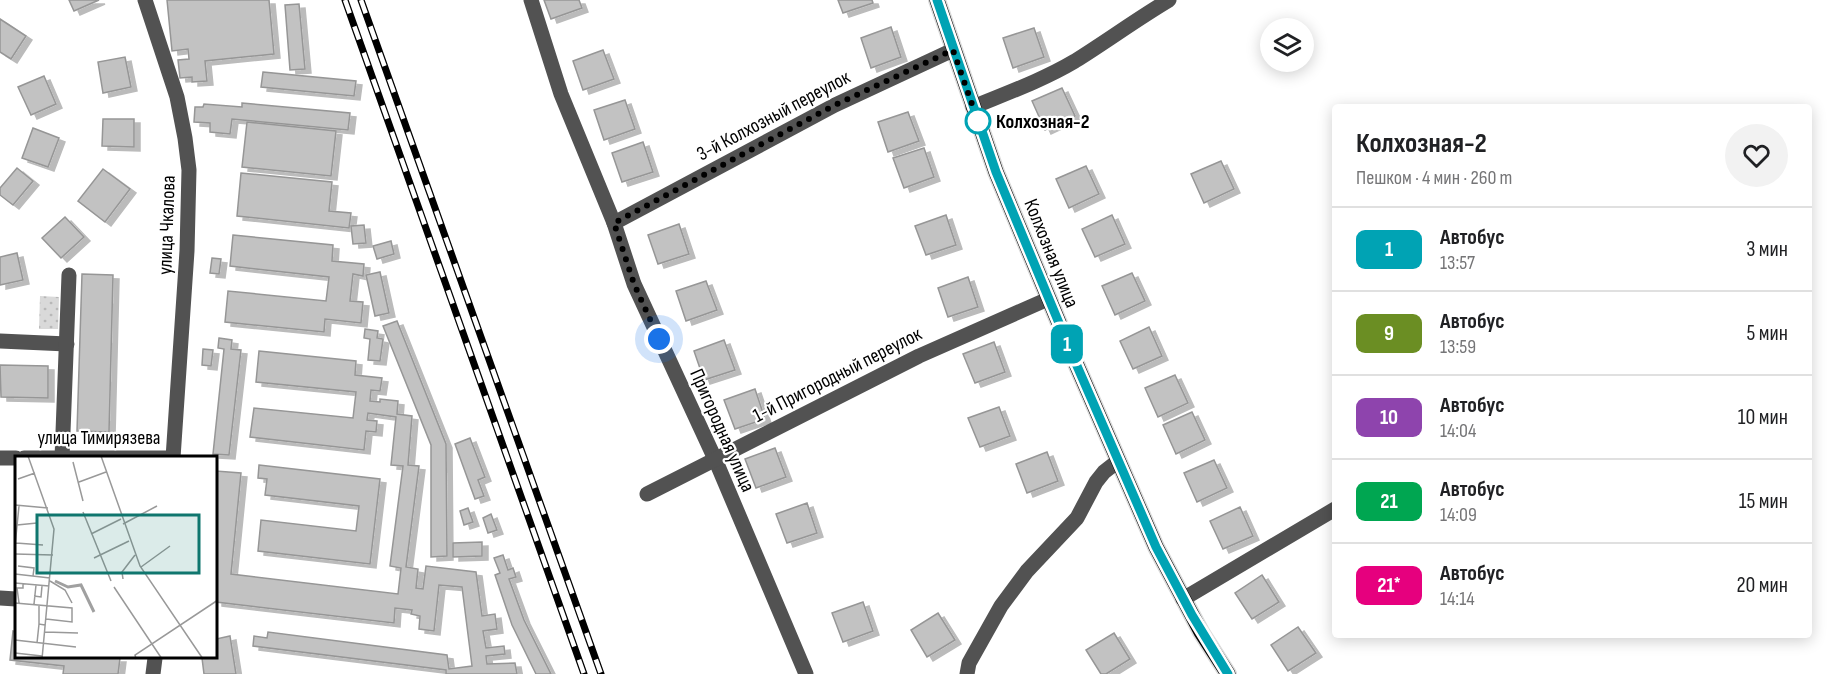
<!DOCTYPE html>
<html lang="ru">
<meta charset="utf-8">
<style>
body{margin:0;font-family:"Sofia Sans Condensed",sans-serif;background:#f2f2f2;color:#202124;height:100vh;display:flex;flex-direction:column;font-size:22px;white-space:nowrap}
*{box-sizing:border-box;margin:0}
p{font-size:20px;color:#757577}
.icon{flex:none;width:33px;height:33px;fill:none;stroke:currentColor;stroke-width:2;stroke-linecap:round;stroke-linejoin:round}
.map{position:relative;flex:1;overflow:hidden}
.drawer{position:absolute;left:1332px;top:104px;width:480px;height:534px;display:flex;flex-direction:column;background:#fff;border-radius:6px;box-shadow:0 3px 15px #0003}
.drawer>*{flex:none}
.badge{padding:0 12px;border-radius:9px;font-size:21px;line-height:39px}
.buttons{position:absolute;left:1260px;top:18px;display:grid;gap:12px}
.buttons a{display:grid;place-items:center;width:54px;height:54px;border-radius:50%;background:#fff;box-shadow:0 3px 15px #0003;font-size:30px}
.you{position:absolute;width:30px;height:30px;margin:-15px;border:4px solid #fff;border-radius:50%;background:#1a73e8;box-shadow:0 0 0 9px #1a73e833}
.map>.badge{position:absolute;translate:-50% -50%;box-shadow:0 0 0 3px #fff}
.round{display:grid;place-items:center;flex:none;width:63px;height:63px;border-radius:32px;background:#f2f2f2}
.headline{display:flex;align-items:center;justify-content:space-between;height:102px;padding:0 24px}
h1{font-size:28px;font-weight:700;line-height:45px}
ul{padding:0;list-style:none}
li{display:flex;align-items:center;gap:18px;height:84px;padding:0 24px;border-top:2px solid #e0e0e0}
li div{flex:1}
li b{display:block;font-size:22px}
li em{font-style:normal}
li .badge{min-width:66px;font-weight:700;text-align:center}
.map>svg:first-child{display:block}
.grass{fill:url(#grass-dots)}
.building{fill:#c2c2c2;stroke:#969696;stroke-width:1.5;filter:url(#shadow)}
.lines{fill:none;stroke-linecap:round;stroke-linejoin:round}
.major-casing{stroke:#dbdbdb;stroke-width:18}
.minor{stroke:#525252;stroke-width:15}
.major{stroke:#000;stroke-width:15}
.rail-casing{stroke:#000;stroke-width:7}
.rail{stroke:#fff;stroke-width:4.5;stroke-dasharray:14;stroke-linecap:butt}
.line-casing{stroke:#fff;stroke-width:14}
.line{stroke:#00a3b4;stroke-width:9}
.walk{stroke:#000;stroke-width:6;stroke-dasharray:0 10.8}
.stop-dot{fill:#fff;stroke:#00a3b4;stroke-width:3}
.labels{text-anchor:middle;stroke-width:4.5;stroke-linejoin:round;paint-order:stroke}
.street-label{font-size:20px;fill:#000;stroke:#fff}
.stop-label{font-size:20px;font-weight:bold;fill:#000;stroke:#fff;text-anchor:start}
.inset-river{fill:none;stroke:#a0a0a0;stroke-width:3}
.inset-road{fill:none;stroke:#999;stroke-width:1.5}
.view{fill:#0f766e;fill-opacity:0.15;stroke:#0f766e;stroke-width:3}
.inset-edge{fill:none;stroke:#000;stroke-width:3}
</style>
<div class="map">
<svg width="1848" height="674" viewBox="0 0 1848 674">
<defs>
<pattern id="grass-dots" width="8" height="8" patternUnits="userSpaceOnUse" patternTransform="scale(1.5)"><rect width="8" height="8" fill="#d9d9d9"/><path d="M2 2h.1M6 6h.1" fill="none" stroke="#b8b8b8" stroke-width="1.8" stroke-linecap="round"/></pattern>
<filter id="shadow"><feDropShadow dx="6" dy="4" stdDeviation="0" flood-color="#0004"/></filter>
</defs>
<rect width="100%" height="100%" fill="#fff"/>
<path class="grass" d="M40 296 59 297 58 329H39Z"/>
<g class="building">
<path d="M69 0H99L74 11Z"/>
<path d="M167 0H269L274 54 205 61 207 81 192 82V77L180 78 178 60 189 59 188 49 172 51Z"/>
<path d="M544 0H579L582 8 551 19Z"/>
<path d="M838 0H872L873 3 843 13Z"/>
<path d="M299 4 305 69 290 70 285 5Z"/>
<path d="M0 19 26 36 11 59 0 52Z"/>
<path d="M891 27 901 57 871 68 861 38Z"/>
<path d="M1034 28 1044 57 1013 68 1003 38Z"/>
<path d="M603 50 614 79 583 90 573 61Z"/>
<path d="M125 57 131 87 103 93 98 62Z"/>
<path d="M263 72 356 81 354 96 261 87Z"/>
<path d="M44 76 56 104 31 115 18 87Z"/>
<path d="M1062 88 1075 116 1045 130 1032 101Z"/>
<path d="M625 100 635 129 604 140 594 110Z"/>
<path d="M242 103 350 113 348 130 232 119 230 134 210 132V123L194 122 195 107H203L204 104 242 107Z"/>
<path d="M908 112 919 141 888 152 878 122Z"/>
<path d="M103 119H134V147L102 146Z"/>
<path d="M247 122 336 131 331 176 242 167Z"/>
<path d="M33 128 59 138 48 167 22 158Z"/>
<path d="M643 142 653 172 622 182 612 153Z"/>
<path d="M924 148 934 177 904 188 893 158Z"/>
<path d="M1221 161 1234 189 1204 203 1191 174Z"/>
<path d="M1086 166 1099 194 1069 208 1056 179Z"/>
<path d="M17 168 33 181 13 205 0 195V188Z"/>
<path d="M103 169 130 189 105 222 78 201Z"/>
<path d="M241 173 332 182 329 211 351 213 349 228 237 216Z"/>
<path d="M946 215 956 245 926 255 915 226Z"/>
<path d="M1112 215 1125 244 1095 257 1082 229Z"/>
<path d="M65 217 84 237 61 258 42 238Z"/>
<path d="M679 224 689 254 658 264 648 235Z"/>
<path d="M364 225 366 243 353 244 351 226Z"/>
<path d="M233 235 333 245 332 261 364 264 363 276 353 274 350 301 363 302 361 323 325 319 324 332 225 322 228 291 326 301 329 277 230 266Z"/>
<path d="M391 241 394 254 377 259 373 246Z"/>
<path d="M17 253 23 280 0 285V257Z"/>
<path d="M212 258 221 259 219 274 210 273Z"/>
<path d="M380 272 389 313 375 316 366 275Z"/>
<path d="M1132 273 1145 301 1115 315 1102 286Z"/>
<path d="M82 274 113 275 109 432 77 431Z"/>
<path d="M968 277 978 307 948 317 938 288Z"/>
<path d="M706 281 717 310 686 321 676 291Z"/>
<path d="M397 321 446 444 447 556 431 557V445L383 326Z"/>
<path d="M1149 327 1162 356 1133 369 1120 341Z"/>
<path d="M365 329 378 331 377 338 383 339 380 361 368 360 370 339 364 338Z"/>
<path d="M219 338 232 340 231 349 241 350 229 455 213 454 224 349 218 348Z"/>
<path d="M724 340 735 370 704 380 694 351Z"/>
<path d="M994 342 1005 372 975 383 963 354Z"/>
<path d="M203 349 213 350 211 366 202 365Z"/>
<path d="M259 351 356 361 355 375 382 378 380 391 371 390 370 401 380 402V399L398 401 397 414 412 416 408 465 419 466 406 567 418 569 416 588 423 589 426 566 476 572 482 616 495 614 497 629 483 631 486 648 504 646 505 654 486 656 487 664 515 663 517 674H446V670L253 646 254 636 267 638 268 632 447 655 449 669 472 666 462 587 439 585 434 631 419 629 420 616 411 614 412 610 395 608 394 623 216 602V471L241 473 231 574 398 594 401 568 390 566 403 466 391 465 396 417 368 413 367 420 377 421 376 432 366 431 364 450 250 437 254 408 353 418 356 392 256 382Z"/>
<path d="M0 365 48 366V398L1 397Z"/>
<path d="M1175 375 1188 403 1158 417 1145 388Z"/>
<path d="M755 389 765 419 735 429 724 400Z"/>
<path d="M999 407 1010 436 980 447 968 418Z"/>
<path d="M1192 412 1205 440 1176 454 1163 425Z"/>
<path d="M470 438 485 477 478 480 484 496 475 499 455 444Z"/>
<path d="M775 448 786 477 756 488 745 459Z"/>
<path d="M1047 452 1058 481 1027 493 1016 464Z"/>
<path d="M1214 460 1227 488 1197 502 1184 473Z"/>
<path d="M259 465 380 479 370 564 258 551 261 520 356 531 359 506 265 495 267 479 258 478Z"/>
<path d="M807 503 817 533 787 543 776 514Z"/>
<path d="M1240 507 1253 536 1223 549 1210 521Z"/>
<path d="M468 508 473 522 464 525 460 511Z"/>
<path d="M491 514 497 530 488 533 483 518Z"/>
<path d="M482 542V556L453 557V543Z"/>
<path d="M503 555 508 570 513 568 516 577 509 579 524 620 551 674H536L512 625 495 575 500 573 494 558Z"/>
<path d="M1262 575 1279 602 1252 619 1235 593Z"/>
<path d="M863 602 873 631 843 642 832 613Z"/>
<path d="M938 613 955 640 927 657 911 630Z"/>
<path d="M1298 627 1316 653 1288 671 1271 645Z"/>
<path d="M13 631 16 632V658H120L118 674H63L64 666 10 660Z"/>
<path d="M1114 633 1130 659 1106 674H1101L1086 650Z"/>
<path d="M230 636 236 674H204L202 658H216V639Z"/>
</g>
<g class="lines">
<g class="major-casing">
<path id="major" d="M937 0 996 172 1074 359 1156 547 1201 632 1228 674"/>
</g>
<g class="minor">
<path d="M531 0 561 94 614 223 634 284 715 459 806 674"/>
<path d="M973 107C1007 93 1043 80 1075 61 1107 41 1137 19 1169 0"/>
<path d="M614 223 835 105 953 50"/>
<path d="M0 341 67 344"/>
<path d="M0 458H16"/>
<path d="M24 458H173L187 251 189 170 185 138 177 97 145 0"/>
<path d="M62 458 69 275"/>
<path d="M647 494 919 356 1048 299"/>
<path d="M0 598 16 599"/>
<path d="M1183 599 1335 509"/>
<path d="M153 674 155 658"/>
<path d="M967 674 969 663 1001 606 1027 571 1077 518 1096 482 1104 472 1118 461"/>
</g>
<use href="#major" class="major"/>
<g class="rail-casing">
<g id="rail">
<path d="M345 0 584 674"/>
<path d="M361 0 601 674"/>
</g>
</g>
<use href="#rail" class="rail"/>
</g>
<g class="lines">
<g class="line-casing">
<path id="line" d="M937 0 996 172 1074 359 1156 547 1192 615 1228 674"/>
</g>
<use href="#line" class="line"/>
<path class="walk" d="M659 339 634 284 614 223 835 105 953 50 980 127 978 121"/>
</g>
<circle class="stop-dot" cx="978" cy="121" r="12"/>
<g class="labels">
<g class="street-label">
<text transform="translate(773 115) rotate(-28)" y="7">3-й Колхозный переулок</text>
<text transform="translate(166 225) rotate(-88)" y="7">улица Чкалова</text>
<text transform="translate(1052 253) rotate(68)" y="7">Колхозная улица</text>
<text transform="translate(837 374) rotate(-27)" y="7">1-й Пригородный переулок</text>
<text transform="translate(723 430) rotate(66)" y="7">Пригородная улица</text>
<text x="99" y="444">улица Тимирязева</text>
</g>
<g class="stop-label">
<text x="996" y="128">Колхозная-2</text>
</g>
</g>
<g transform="translate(15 456)">
<rect width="202" height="202" fill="#fff"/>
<path class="inset-river" d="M40 125 53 131 66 129 79 156"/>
<path class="inset-road" d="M13 0 39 73 27 203M86 0 125 110 188 203M58 6 68 45M3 23 20 17M64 26 91 16M0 49 33 52M68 56 96 125M108 68 142 50M2 69 22 67M76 78 106 63M1 87 28 89M0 90 4 50M0 98 38 99M79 102 114 85M3 110 19 112 18 120M126 111 155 90M0 118 35 122M108 123 107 116 120 99M35 125 50 134 57 147M0 127 34 130M99 131 147 203M19 140 26 141 27 130M0 147 57 152V166L31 163M4 147 2 132H8V128M19 148 21 129M24 149V168M30 176 63 177M0 184 61 191M22 187 24 168 30 169M0 197 27 200M121 203 120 199 203 144"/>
<path class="view" d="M22 59H184V117H22Z"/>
<rect width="202" height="202" class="inset-edge"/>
</g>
</svg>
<div class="buttons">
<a><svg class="icon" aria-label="layers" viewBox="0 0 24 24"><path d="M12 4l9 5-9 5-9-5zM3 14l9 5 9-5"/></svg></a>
</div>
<div class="you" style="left:659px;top:339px"></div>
<b class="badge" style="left:1067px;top:344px;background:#00a3b4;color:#fff">1</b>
<section class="drawer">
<div class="headline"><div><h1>Колхозная-2</h1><p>Пешком · 4 мин · 260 m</p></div><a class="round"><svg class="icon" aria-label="heart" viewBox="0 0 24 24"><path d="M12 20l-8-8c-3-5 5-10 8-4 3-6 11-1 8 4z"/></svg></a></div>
<ul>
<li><span class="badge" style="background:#00a3b4;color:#fff">1</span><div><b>Автобус</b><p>13:57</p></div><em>3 мин</em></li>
<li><span class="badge" style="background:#6b8e23;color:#fff">9</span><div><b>Автобус</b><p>13:59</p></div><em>5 мин</em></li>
<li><span class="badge" style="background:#8e44ad;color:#fff">10</span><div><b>Автобус</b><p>14:04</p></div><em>10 мин</em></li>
<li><span class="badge" style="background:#00a651;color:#fff">21</span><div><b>Автобус</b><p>14:09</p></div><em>15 мин</em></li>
<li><span class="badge" style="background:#e6007e;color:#fff">21*</span><div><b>Автобус</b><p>14:14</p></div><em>20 мин</em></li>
</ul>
</section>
</div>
